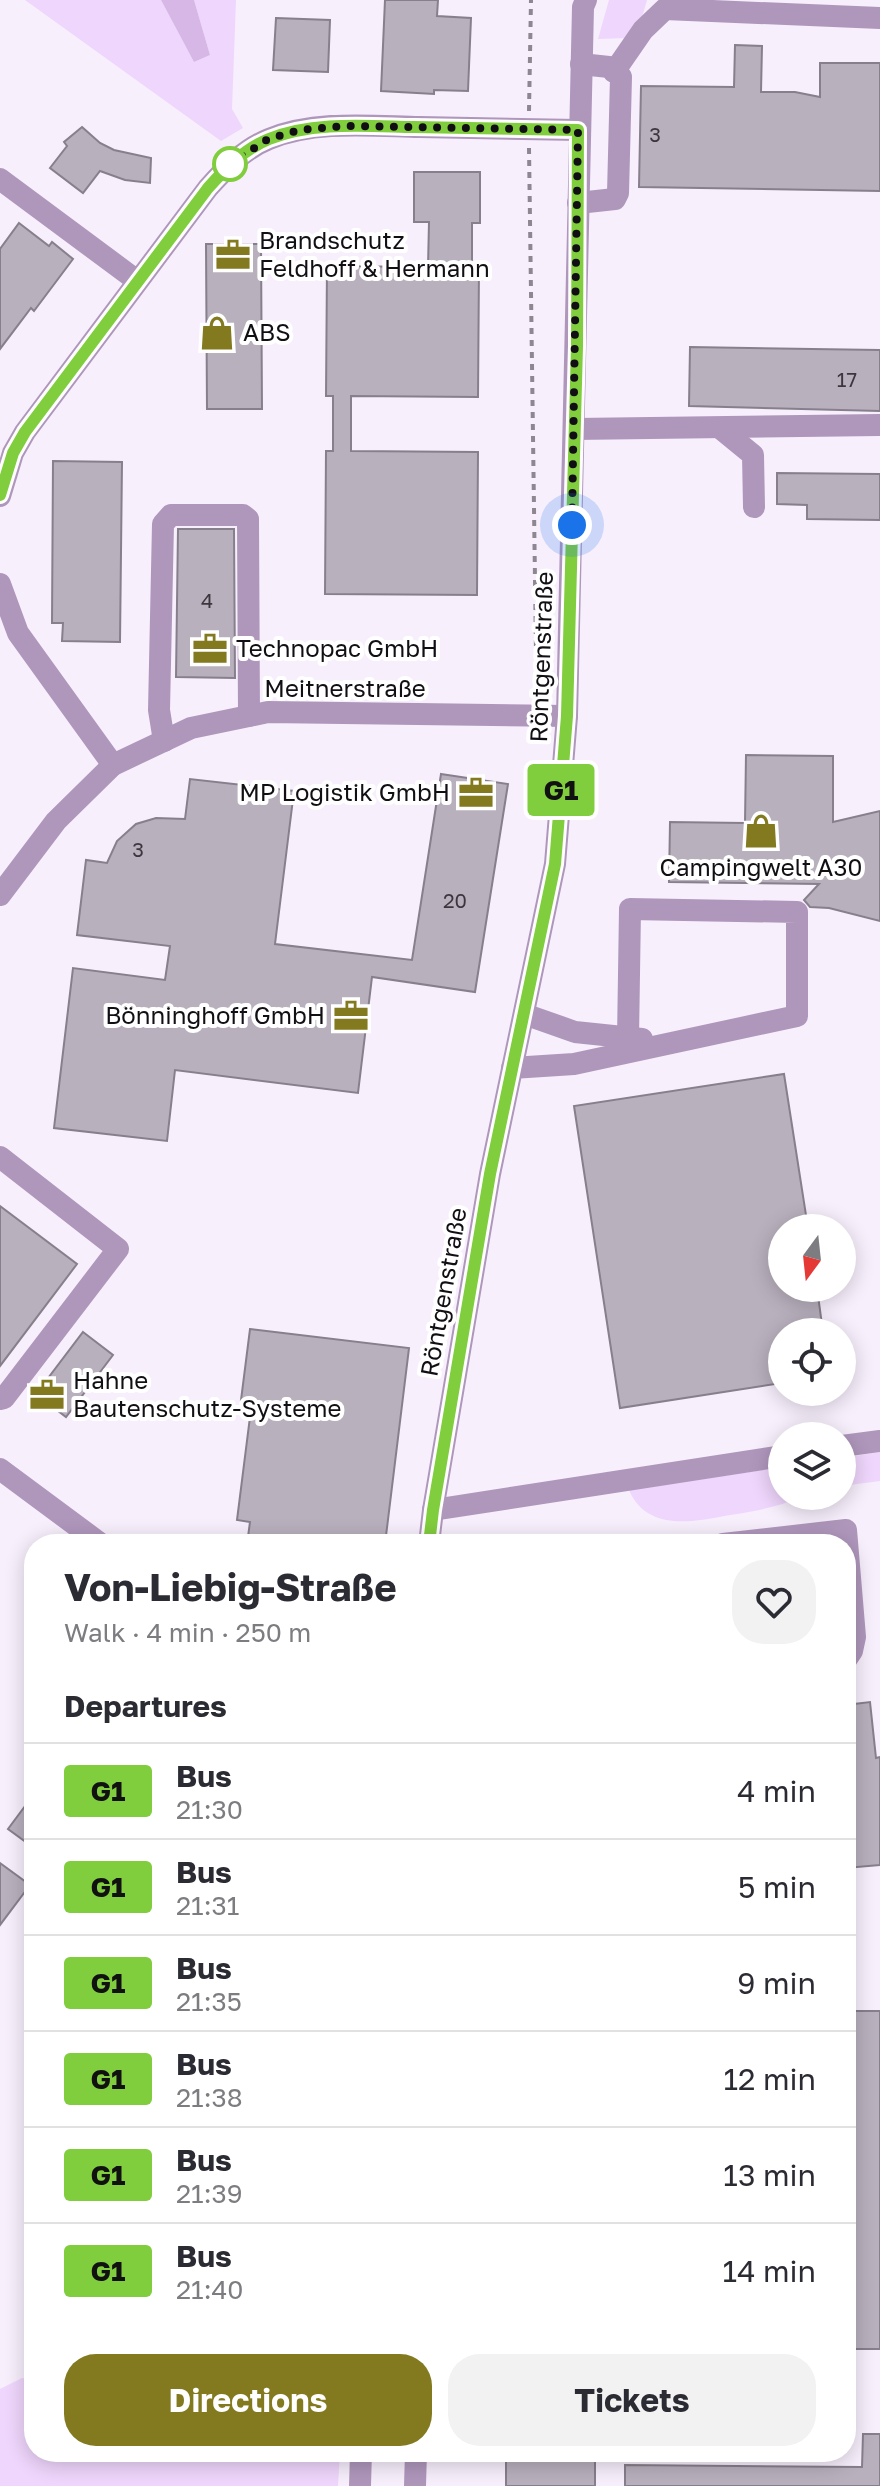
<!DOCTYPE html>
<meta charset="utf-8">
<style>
body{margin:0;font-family:"Golos Text",sans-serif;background:#f2f2f3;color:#2b2b33;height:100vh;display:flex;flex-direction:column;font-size:30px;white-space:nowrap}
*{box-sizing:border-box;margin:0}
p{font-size:26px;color:#7c7c81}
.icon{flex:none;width:44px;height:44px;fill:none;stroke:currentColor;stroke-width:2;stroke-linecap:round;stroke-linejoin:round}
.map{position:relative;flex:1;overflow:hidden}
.details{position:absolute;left:24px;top:1534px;width:832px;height:928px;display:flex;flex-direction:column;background:#fff;border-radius:32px;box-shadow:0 4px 20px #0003}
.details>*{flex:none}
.badge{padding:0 16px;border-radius:6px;font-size:28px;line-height:52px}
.needle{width:52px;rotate:195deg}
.tools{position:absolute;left:768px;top:1214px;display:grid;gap:16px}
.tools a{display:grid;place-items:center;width:88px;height:88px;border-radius:50%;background:#fff;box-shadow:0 4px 20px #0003;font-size:40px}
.you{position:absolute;width:40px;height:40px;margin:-20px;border:6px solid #fff;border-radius:50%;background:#1a73e8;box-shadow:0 0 0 12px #1a73e833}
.map>.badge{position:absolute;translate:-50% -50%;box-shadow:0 0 0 4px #fff}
h2{padding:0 40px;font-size:30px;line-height:72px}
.round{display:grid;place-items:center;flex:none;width:84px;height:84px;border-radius:32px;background:#f2f2f3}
.head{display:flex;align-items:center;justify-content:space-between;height:136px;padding:0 40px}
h1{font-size:38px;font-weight:700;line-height:60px}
.primary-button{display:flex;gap:16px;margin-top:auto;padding:16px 40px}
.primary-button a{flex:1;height:92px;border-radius:32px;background:#837a20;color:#fff;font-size:32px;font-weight:700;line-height:92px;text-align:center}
.primary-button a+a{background:#f2f2f3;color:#2b2b33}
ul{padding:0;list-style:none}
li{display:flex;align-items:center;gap:24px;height:96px;padding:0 40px;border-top:2px solid #e1e1e2}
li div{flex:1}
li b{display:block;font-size:30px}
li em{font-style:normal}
li .badge{min-width:88px;font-weight:700;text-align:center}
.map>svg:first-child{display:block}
.green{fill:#efd6fc}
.water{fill:#d6b7e6}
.building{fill:#b8b0bd;stroke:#877f8c;stroke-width:2}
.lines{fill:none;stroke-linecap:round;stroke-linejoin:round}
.path{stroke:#8e8791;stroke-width:4;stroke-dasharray:6 6;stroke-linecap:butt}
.minor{stroke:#af97bc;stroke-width:22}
.line-casing{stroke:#fff;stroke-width:18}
.line{stroke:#80cd3d;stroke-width:12}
.walk{stroke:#120f14;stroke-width:8;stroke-dasharray:0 14.4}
.stop-dot{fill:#fff;stroke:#80cd3d;stroke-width:4}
.labels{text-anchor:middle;stroke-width:8;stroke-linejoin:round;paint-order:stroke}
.number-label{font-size:20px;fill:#3c373e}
.poi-label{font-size:24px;fill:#120f14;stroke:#fff;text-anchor:start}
.street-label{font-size:24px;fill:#120f14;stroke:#fff}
</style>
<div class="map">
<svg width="880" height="2486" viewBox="0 0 880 2486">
<rect width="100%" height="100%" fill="#f8effd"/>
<g class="green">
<path d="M25 0H161L194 62 210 55 194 0H236L232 109 243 128 221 141Z"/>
<path d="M609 0H647L642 17 627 38 598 39Z"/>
<path d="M880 1452V1481L842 1486V1458Z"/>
<path d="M782 1467V1496H803C779 1507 756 1511 730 1515 694 1522 647 1532 629 1490Z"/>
<path d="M22 2378 34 2379V2452H340L338 2486H0V2389Z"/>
</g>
<path class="water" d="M161 0H194L210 55 194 62Z"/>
<g class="building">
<path d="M385 0H438L437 16 471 18 468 91 434 90V94L381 91Z"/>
<path d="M276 18 330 20 328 72 273 70Z"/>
<path d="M735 45 762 46 761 92H795L820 97V63H880V191L639 187 641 86 734 87Z"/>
<path d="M82 127 100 143 114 150 151 158 150 183 125 180 100 171 83 193 50 168 67 146 64 142Z"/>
<path d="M414 172H480V223H472V267H479L478 397 351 396V451L478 452 477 595 325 594 326 451H333V396H326L327 266 428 267 429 222H414Z"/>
<path d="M19 223 49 246 52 242 73 259 34 311 31 308 0 349V249Z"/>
<path d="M206 244H261L262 409H207Z"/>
<path d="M690 347 880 350V411L689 406Z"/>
<path d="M53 461 122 462 120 642 62 641 63 623H52Z"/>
<path d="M777 473 880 474V520L807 519V505L777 504Z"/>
<path d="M178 529H234L235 678 176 677Z"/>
<path d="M746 755 833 756V822L880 811V921L829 908 810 907 804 900 819 884 669 882 670 822 745 823Z"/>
<path d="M441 774 508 784 475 992 372 977 358 1093 175 1070 167 1141 54 1128 73 968 165 980 170 946 77 935 86 860 107 863 117 841 136 824 156 818 185 819 190 779 294 791 275 944 412 960Z"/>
<path d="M784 1074 808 1228H782V1288H817L823 1332H782V1383L620 1408 574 1106Z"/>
<path d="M0 1206 77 1264 0 1366Z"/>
<path d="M250 1329 409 1348 385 1544H247L250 1522 237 1520 252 1401 241 1400Z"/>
<path d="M83 1332 113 1355 66 1417 36 1394Z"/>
<path d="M870 1702 876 1758 880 1757V1865L846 1868V1705Z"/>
<path d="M34 1794V1848L8 1829Z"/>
<path d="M0 1863 30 1885 0 1925Z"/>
<rect x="846" y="2011" width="34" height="338"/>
<path d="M863 2434H880V2486H625V2465L862 2467Z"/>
<rect x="506" y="2452" width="89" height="34"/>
</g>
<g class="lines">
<g class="path">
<path d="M529 111 531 0"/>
<path d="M529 148 536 652 546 673"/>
</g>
<g class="minor">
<path d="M614 72 643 30 665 9 880 18"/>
<path d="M0 179 136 280"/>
<path d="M578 203 615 199 618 193 621 77 609 67 581 64"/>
<path d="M720 428 753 455 754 507"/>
<path d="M575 429 880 425"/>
<path d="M0 496 13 453 25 432 208 188C225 169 244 149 269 139 315 120 371 126 420 127 473 128 526 129 578 130"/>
<path d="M0 584 18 633 113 765"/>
<path d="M164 741 159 710 163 524 171 515H243L248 519 249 716"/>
<path d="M0 895 56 821 113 765 191 728 268 712 567 716"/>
<path d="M524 1014 575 1032 642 1039"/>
<path d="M512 1068 574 1064 797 1016V912L630 909 628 1039"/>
<path d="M0 1157 118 1249 4 1398 0 1399"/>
<path d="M842 1446 880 1441"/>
<path d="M0 1469 101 1544"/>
<path d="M433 1510 782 1456"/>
<path d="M429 1544 433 1510 490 1174 555 864 567 716 583 7 586 0"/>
<path d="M723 1544 846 1530 855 1637 852 1651 846 1660"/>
<path d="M360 2486 361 2452"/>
<path d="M415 2486 416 2452"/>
</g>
</g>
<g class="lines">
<g class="line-casing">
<path id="line" d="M0 495 13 453 25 432 208 188C225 169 244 149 269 139 313 121 366 126 414 127 469 128 523 129 578 130L577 346 567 716 555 864 490 1174 433 1510 429 1544"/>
</g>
<use href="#line" class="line"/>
<path class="walk" d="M230 164 268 139 300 130 346 126 578 130 572 525"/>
</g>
<defs>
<g id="office-bare" transform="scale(2.76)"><path d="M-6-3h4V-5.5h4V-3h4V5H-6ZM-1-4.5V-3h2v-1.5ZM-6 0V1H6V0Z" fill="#837a20" stroke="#fff" stroke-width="2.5" paint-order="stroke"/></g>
<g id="shop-bare" transform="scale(2.76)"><path d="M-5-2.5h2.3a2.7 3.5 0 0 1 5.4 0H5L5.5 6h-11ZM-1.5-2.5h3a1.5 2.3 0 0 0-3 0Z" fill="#837a20" stroke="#fff" stroke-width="2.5" paint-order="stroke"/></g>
</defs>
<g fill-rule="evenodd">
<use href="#office-bare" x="233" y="255"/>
<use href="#shop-bare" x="217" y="333"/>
<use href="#office-bare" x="210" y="649"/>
<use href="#office-bare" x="476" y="793"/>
<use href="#shop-bare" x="761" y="831"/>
<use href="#office-bare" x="351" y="1016"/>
<use href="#office-bare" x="47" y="1395"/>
</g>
<circle class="stop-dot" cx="230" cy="164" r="16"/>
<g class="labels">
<g class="number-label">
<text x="655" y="142">3</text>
<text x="847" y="387">17</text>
<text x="207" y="608">4</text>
<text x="138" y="857">3</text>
<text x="455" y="908">20</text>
</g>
<g class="poi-label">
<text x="259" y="249">Brandschutz<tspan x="259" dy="28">Feldhoff &amp; Hermann</tspan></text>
<text x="243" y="341">ABS</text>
<text x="236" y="657">Technopac GmbH</text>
<text x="450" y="801" text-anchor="end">MP Logistik GmbH</text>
<text x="761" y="876" text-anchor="middle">Campingwelt A30</text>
<text x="325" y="1024" text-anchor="end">Bönninghoff GmbH</text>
<text x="73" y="1389">Hahne<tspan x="73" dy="28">Bautenschutz-Systeme</tspan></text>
</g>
<g class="street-label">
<text transform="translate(542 657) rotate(-88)" y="8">Röntgenstraße</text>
<text x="345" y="697">Meitnerstraße</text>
<text transform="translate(444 1292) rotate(-80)" y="8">Röntgenstraße</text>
</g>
</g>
</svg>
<div class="tools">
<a><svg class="needle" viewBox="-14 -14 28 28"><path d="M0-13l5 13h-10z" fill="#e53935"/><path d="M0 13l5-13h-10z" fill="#7c7c81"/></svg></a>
<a><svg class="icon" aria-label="locate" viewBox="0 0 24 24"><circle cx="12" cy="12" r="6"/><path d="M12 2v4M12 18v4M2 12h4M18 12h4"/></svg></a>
<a><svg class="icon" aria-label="layers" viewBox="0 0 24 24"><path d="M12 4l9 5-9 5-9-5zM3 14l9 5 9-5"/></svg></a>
</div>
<div class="you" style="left:572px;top:525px"></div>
<b class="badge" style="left:561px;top:790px;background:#80cd3d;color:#111">G1</b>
<section class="details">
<div class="head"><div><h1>Von-Liebig-Straße</h1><p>Walk · 4 min · 250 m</p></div><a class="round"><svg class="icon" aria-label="heart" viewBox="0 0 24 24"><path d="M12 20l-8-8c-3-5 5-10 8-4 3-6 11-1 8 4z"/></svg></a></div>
<h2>Departures</h2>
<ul>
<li><span class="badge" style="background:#80cd3d;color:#111">G1</span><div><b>Bus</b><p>21:30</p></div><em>4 min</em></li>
<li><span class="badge" style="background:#80cd3d;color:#111">G1</span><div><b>Bus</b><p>21:31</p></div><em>5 min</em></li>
<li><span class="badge" style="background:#80cd3d;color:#111">G1</span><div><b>Bus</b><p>21:35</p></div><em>9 min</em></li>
<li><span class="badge" style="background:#80cd3d;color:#111">G1</span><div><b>Bus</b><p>21:38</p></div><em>12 min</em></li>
<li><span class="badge" style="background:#80cd3d;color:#111">G1</span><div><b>Bus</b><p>21:39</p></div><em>13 min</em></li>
<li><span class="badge" style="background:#80cd3d;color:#111">G1</span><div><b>Bus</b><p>21:40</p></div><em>14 min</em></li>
</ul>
<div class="primary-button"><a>Directions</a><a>Tickets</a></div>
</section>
</div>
